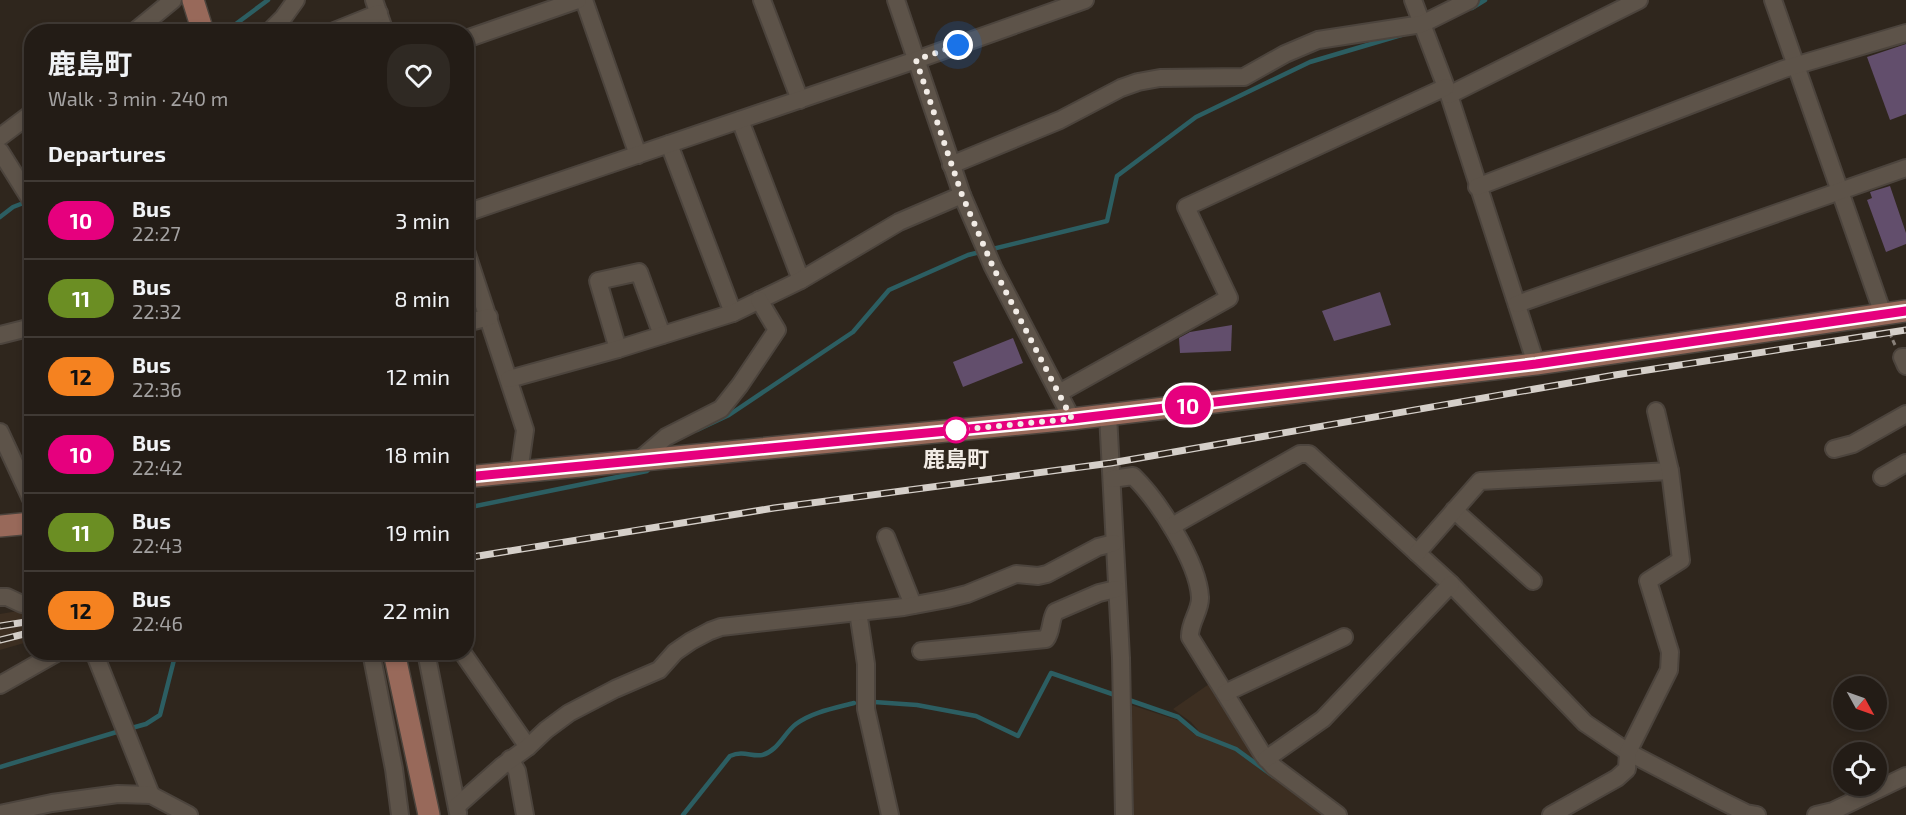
<!DOCTYPE html>
<meta charset="utf-8">
<style>
body{margin:0;font-family:"Exo 2","Noto Sans JP",sans-serif;background:#2f2923;color:#f1f3f6;height:100vh;display:flex;flex-direction:column;font-size:22px;white-space:nowrap}
*{box-sizing:border-box;margin:0}
p{font-size:20px;color:#a3a1a1}
.icon{flex:none;width:33px;height:33px;fill:none;stroke:currentColor;stroke-width:2;stroke-linecap:round;stroke-linejoin:round}
.map{position:relative;flex:1;overflow:hidden}
.drawer{position:absolute;left:24px;top:24px;width:450px;height:636px;display:flex;flex-direction:column;background:#231c16;border-radius:24px;box-shadow:0 3px 9px #0003,0 0 0 2px #403a35}
.drawer>*{flex:none}
.badge{padding:0 12px;border-radius:20px;font-size:21px;line-height:39px}
.needle{width:39px;rotate:130deg}
.fabs{position:absolute;left:1833px;top:676px;display:grid;gap:12px}
.fabs a{display:grid;place-items:center;width:54px;height:54px;border-radius:50%;background:#231c16;box-shadow:0 3px 9px #0003,0 0 0 2px #403a35;font-size:30px}
.you{position:absolute;width:30px;height:30px;margin:-15px;border:4px solid #fff;border-radius:50%;background:#1a73e8;box-shadow:0 0 0 9px #1a73e833}
.map>.badge{position:absolute;translate:-50% -50%;box-shadow:0 0 0 3px #fff}
h2{padding:0 24px;font-size:22px;line-height:54px}
.round{display:grid;place-items:center;flex:none;width:63px;height:63px;border-radius:24px;background:#2f2923}
.overview{display:flex;align-items:center;justify-content:space-between;height:102px;padding:0 24px}
h1{font-size:28px;font-weight:700;line-height:45px}
ul{padding:0;list-style:none}
li{display:flex;align-items:center;gap:18px;height:78px;padding:0 24px;border-top:2px solid #403a35}
li div{flex:1}
li b{display:block;font-size:22px}
li em{font-style:normal}
li .badge{min-width:66px;font-weight:700;text-align:center}
.map>svg:first-child{display:block}
.built{fill:#3c2e21}
.lines{fill:none;stroke-linecap:round;stroke-linejoin:round}
.stream{stroke:#2c5e62;stroke-width:4.5}
.building{fill:#624e6c}
.minor-casing{stroke:#4c443d;stroke-width:20}
.major-casing{stroke:#4c443d;stroke-width:24}
.path{stroke:#877f78;stroke-width:3;stroke-dasharray:6 3;stroke-linecap:butt}
.minor{stroke:#5d5349;stroke-width:16}
.major{stroke:#98695a;stroke-width:21}
.rail-casing{stroke:#d5cfc9;stroke-width:7}
.rail{stroke:#2f261d;stroke-width:4.5;stroke-dasharray:14;stroke-linecap:butt}
.line-casing{stroke:#fff;stroke-width:14}
.line{stroke:#e6007e;stroke-width:9}
.walk{stroke:#f2ece6;stroke-width:6;stroke-dasharray:0 10.8}
.stop-dot{fill:#fff;stroke:#e6007e;stroke-width:3}
.labels{text-anchor:middle;stroke-width:4.5;stroke-linejoin:round;paint-order:stroke}
.stop-label{font-size:22px;font-weight:bold;fill:#f2ece6;stroke:#2f261d}
</style>
<div class="map">
<svg width="1906" height="815" viewBox="0 0 1906 815">
<rect width="100%" height="100%" fill="#2f261d"/>
<g class="built">
<path d="M18 611H31V641L0 650V614Z"/>
<path d="M1212 682 1268 768 1331 815H1134L1131 705 1180 721 1194 734 1198 730 1191 722 1173 709Z"/>
</g>
<g class="lines">
<g class="stream">
<path d="M1472 8 1485 0"/>
<path d="M225 32 268 0"/>
<path d="M0 217 13 207 26 202"/>
<path d="M697 430 729 415 853 332 889 290 968 255 1107 221 1117 176 1196 117 1310 62 1408 33"/>
<path d="M466 508 647 471 651 467"/>
<path d="M1126 699 1178 717 1198 734 1236 749 1273 776"/>
<path d="M874 702 917 705 976 716 1018 736 1051 673 1118 696"/>
<path d="M128 729 146 724 160 715 176 652"/>
<path d="M0 767 120 731"/>
<path d="M683 815 730 756C744 750 751 757 762 755 778 751 784 733 796 724 812 712 835 708 854 703"/>
</g>
</g>
<g class="building">
<path d="M1906 44V114L1890 120 1867 57Z"/>
<path d="M1890 186 1906 233V244L1886 252 1867 200 1872 198 1870 192Z"/>
<path d="M1380 292 1391 325 1334 341 1322 311Z"/>
<path d="M1232 325 1231 351 1180 353 1179 338 1190 332Z"/>
<path d="M1013 338 1023 363 963 387 953 362Z"/>
</g>
<g class="lines">
<g class="minor-casing">
<g id="minor">
<path d="M374 0 385 32"/>
<path d="M584 0 638 155"/>
<path d="M762 0 800 100"/>
<path d="M896 0 962 195 993 267 1072 419"/>
<path d="M1413 0 1449 95 1536 364"/>
<path d="M1773 0 1883 314"/>
<path d="M134 32 173 0"/>
<path d="M269 32 283 18 296 0"/>
<path d="M332 32 379 13"/>
<path d="M466 39 578 0"/>
<path d="M1449 95 1639 0"/>
<path d="M740 120 801 280"/>
<path d="M0 137 32 113"/>
<path d="M669 144 733 313"/>
<path d="M0 151 32 202"/>
<path d="M951 165 1060 120 1121 88 1138 82 1160 78 1244 77 1285 54 1318 40 1422 24 1470 0"/>
<path d="M1477 187 1784 69 1906 33"/>
<path d="M466 213 916 60 1085 0"/>
<path d="M466 251 525 430 519 472"/>
<path d="M1517 304 1906 168"/>
<path d="M466 323 489 317"/>
<path d="M0 335 32 327"/>
<path d="M618 349 598 281 639 272 662 335"/>
<path d="M1906 357H1902L1906 366"/>
<path d="M509 379 618 349 733 313 801 280 899 222 962 195"/>
<path d="M1059 393 1229 298 1186 207 1446 87"/>
<path d="M1108 415 1121 658 1124 815"/>
<path d="M0 432 32 501"/>
<path d="M1834 449 1853 444 1906 414"/>
<path d="M639 460 666 437 721 409 740 385 777 330 759 300"/>
<path d="M1882 477 1906 463"/>
<path d="M1112 479 1133 476C1158 500 1198 562 1200 597 1201 610 1189 623 1190 637L1263 755 1274 767 1338 815"/>
<path d="M1454 510 1533 581"/>
<path d="M1172 526 1300 454H1309L1451 584 1585 723 1628 752 1716 798 1746 813 1757 815"/>
<path d="M886 537 913 605"/>
<path d="M1417 553 1480 481 1670 471"/>
<path d="M0 597H7L22 604"/>
<path d="M858 612 866 664V709L890 815"/>
<path d="M921 651 1046 639C1052 631 1050 621 1055 612L1099 593 1116 589"/>
<path d="M94 652 151 795"/>
<path d="M371 652 394 769 400 815"/>
<path d="M426 652 458 813"/>
<path d="M462 652 528 747"/>
<path d="M0 685 58 652"/>
<path d="M1225 693 1344 637"/>
<path d="M510 759 517 771 525 815"/>
<path d="M1266 759 1323 719 1451 584"/>
<path d="M457 806 502 766 528 747 546 730 569 713 615 689 659 670 675 652 691 641 710 631 721 627 904 607 947 599 967 594 1016 574 1038 576 1047 574 1098 547 1114 543"/>
<path d="M0 814 52 803 118 794 151 795 189 815"/>
<path d="M1551 815 1617 778 1627 769 1628 752 1669 670 1670 652 1648 581 1681 560 1670 471 1656 411"/>
<path d="M1816 815 1833 811 1906 776"/>
</g>
</g>
<g class="major-casing">
<g id="major">
<path d="M193 0 203 32"/>
<path d="M466 477 1072 419 1536 364 1906 311"/>
<path d="M0 526 32 523"/>
<path d="M394 652 429 815"/>
</g>
</g>
<path class="path" d="M1889 332 1895 345"/>
<use href="#minor" class="minor"/>
<use href="#major" class="major"/>
<g class="rail-casing">
<g id="rail">
<path d="M466 558 774 508 1111 463 1615 375 1906 330"/>
<path d="M0 626 32 621"/>
<path d="M0 640 32 632"/>
</g>
</g>
<use href="#rail" class="rail"/>
</g>
<g class="lines">
<g class="line-casing">
<path id="line" d="M466 477 1072 419 1536 364 1906 311"/>
</g>
<use href="#line" class="line"/>
<path class="walk" d="M956 430 1072 419 993 267 962 195 916 60 958 45"/>
</g>
<circle class="stop-dot" cx="956" cy="430" r="12"/>
<g class="labels">
<g class="stop-label">
<text x="956" y="467">鹿島町</text>
</g>
</g>
</svg>
<div class="fabs">
<a><svg class="needle" viewBox="-14 -14 28 28"><path d="M0-13l5 13h-10z" fill="#e53935"/><path d="M0 13l5-13h-10z" fill="#a3a1a1"/></svg></a>
<a><svg class="icon" aria-label="locate" viewBox="0 0 24 24"><circle cx="12" cy="12" r="6"/><path d="M12 2v4M12 18v4M2 12h4M18 12h4"/></svg></a>
</div>
<div class="you" style="left:958px;top:45px"></div>
<b class="badge" style="left:1188px;top:405px;background:#e6007e;color:#fff">10</b>
<section class="drawer">
<div class="overview"><div><h1>鹿島町</h1><p>Walk · 3 min · 240 m</p></div><a class="round"><svg class="icon" aria-label="heart" viewBox="0 0 24 24"><path d="M12 20l-8-8c-3-5 5-10 8-4 3-6 11-1 8 4z"/></svg></a></div>
<h2>Departures</h2>
<ul>
<li><span class="badge" style="background:#e6007e;color:#fff">10</span><div><b>Bus</b><p>22:27</p></div><em>3 min</em></li>
<li><span class="badge" style="background:#6b8e23;color:#fff">11</span><div><b>Bus</b><p>22:32</p></div><em>8 min</em></li>
<li><span class="badge" style="background:#f58220;color:#111">12</span><div><b>Bus</b><p>22:36</p></div><em>12 min</em></li>
<li><span class="badge" style="background:#e6007e;color:#fff">10</span><div><b>Bus</b><p>22:42</p></div><em>18 min</em></li>
<li><span class="badge" style="background:#6b8e23;color:#fff">11</span><div><b>Bus</b><p>22:43</p></div><em>19 min</em></li>
<li><span class="badge" style="background:#f58220;color:#111">12</span><div><b>Bus</b><p>22:46</p></div><em>22 min</em></li>
</ul>
</section>
</div>
